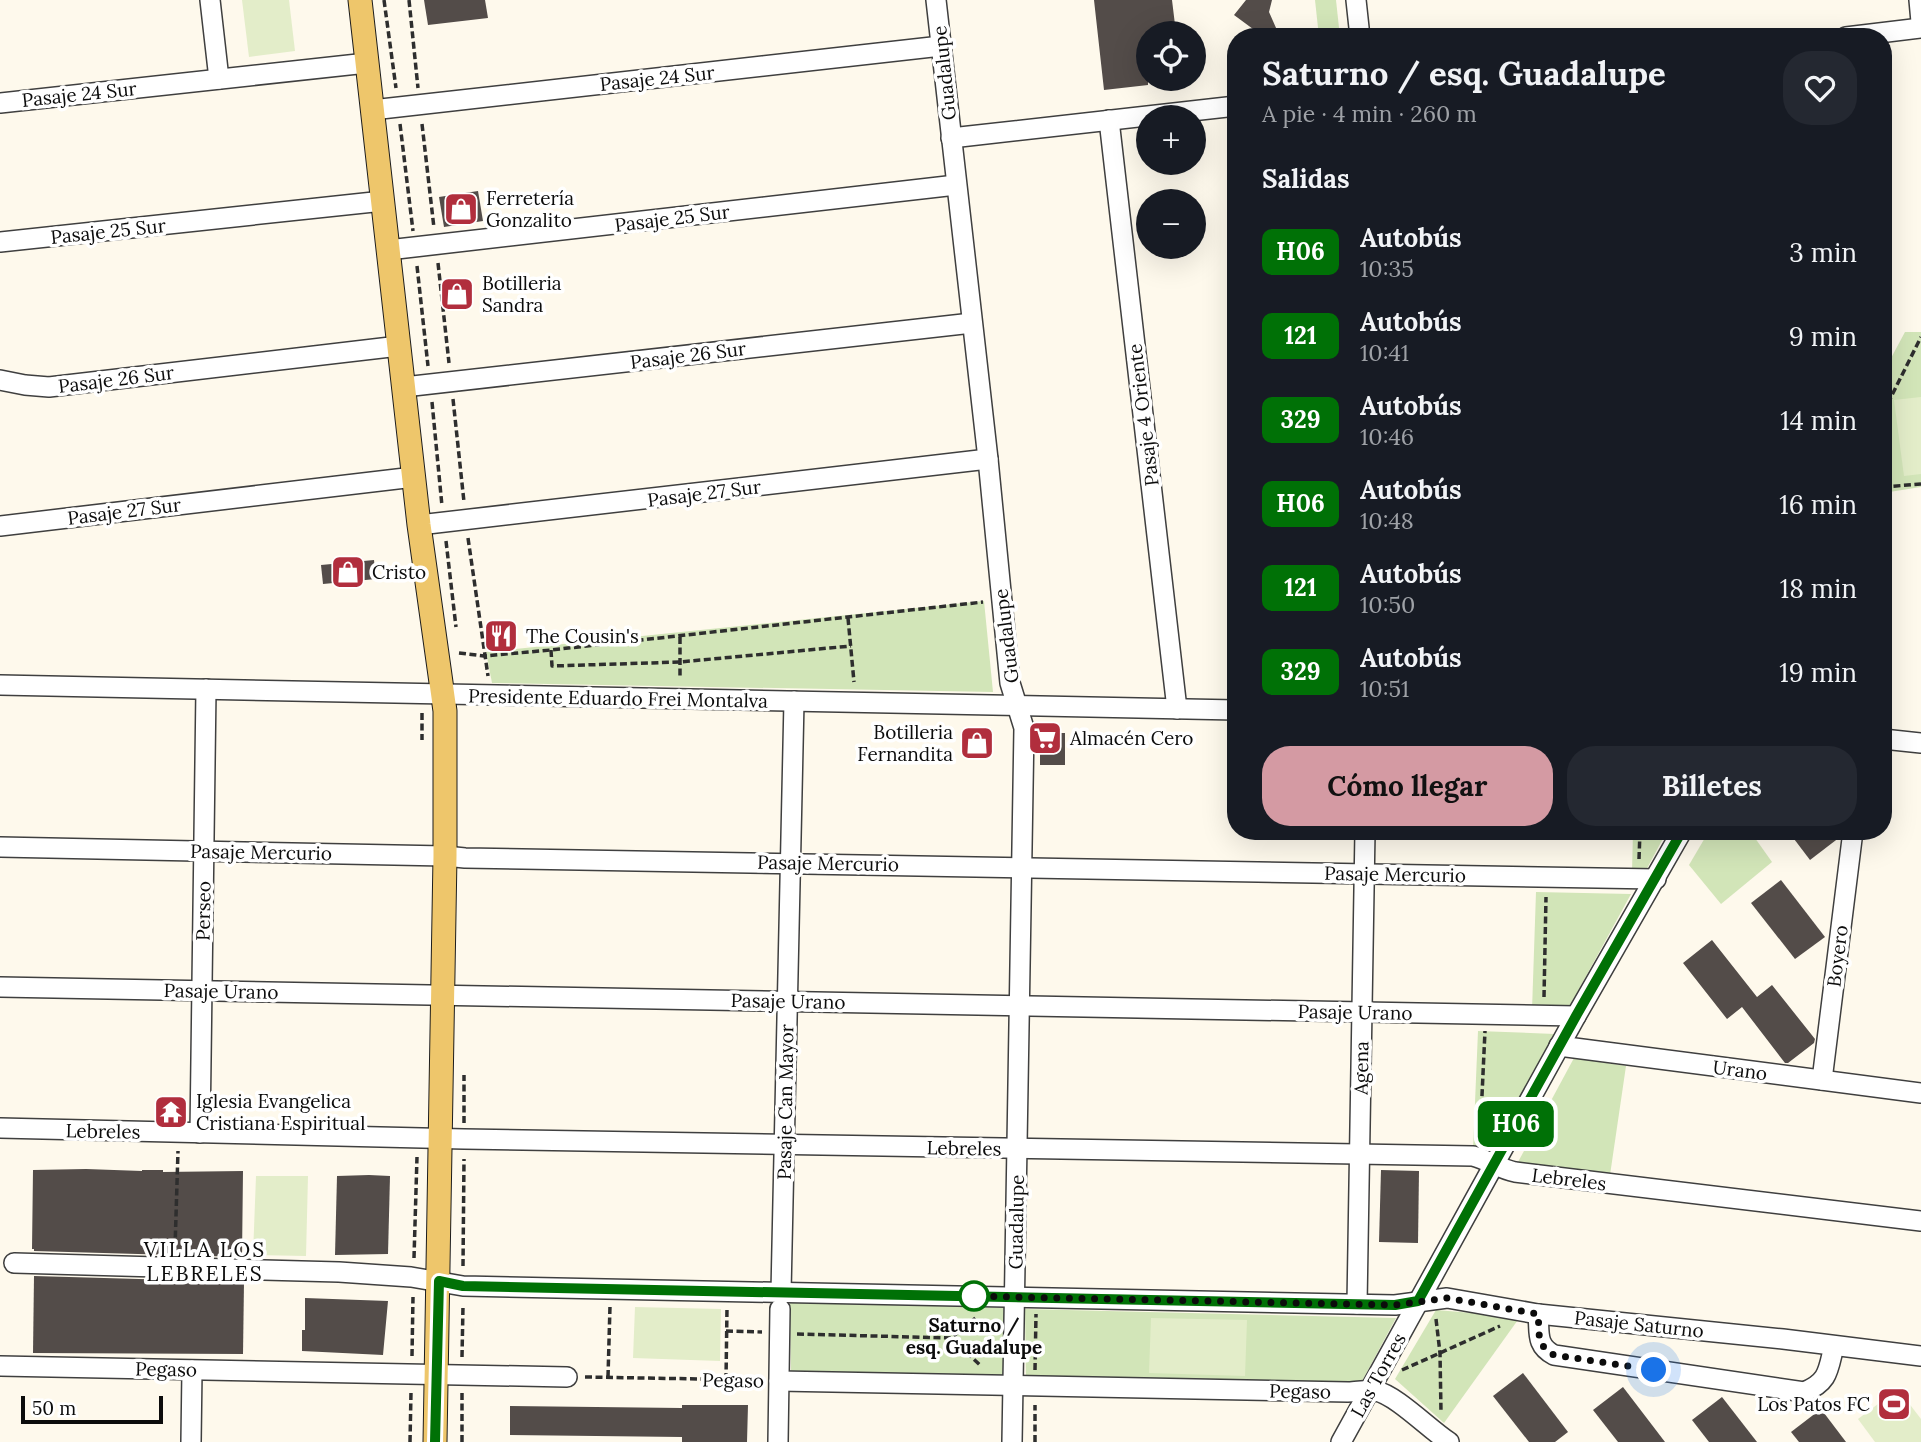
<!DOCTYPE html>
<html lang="es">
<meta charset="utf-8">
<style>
body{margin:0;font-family:Lora,serif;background:#242831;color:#f1f3f6;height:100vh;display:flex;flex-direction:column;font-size:26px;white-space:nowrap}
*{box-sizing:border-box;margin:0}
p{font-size:23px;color:#9ea1a6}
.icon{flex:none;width:38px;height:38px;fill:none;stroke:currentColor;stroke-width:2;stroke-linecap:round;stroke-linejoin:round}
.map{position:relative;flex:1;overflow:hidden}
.side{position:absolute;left:1227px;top:28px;width:665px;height:812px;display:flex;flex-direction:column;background:#171b24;border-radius:28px;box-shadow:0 7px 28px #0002}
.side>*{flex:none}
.badge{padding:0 14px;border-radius:10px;font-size:24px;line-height:46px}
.buttons{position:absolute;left:1136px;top:21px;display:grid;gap:14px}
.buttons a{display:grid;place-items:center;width:70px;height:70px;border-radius:50%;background:#171b24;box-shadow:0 7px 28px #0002;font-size:35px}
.scale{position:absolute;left:21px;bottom:18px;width:142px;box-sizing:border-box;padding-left:7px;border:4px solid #0c0c0c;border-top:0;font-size:19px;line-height:24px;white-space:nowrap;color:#0c0c0c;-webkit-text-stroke:5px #fff;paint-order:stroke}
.you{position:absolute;width:35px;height:35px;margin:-18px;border:5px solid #fff;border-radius:50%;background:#1a73e8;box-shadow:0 0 0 10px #1a73e833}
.map>.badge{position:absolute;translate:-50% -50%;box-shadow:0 0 0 4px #fff}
h2{padding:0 35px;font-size:26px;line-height:63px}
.round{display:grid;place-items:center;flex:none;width:74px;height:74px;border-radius:28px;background:#242831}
.summary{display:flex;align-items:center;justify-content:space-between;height:119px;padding:0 35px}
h1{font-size:33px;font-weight:700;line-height:52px}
.action{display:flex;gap:14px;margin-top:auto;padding:14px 35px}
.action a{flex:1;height:80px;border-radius:28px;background:#d49aa3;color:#111;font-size:28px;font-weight:700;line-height:80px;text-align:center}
.action a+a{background:#242831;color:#f1f3f6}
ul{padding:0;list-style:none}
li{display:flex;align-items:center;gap:21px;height:84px;padding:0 35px}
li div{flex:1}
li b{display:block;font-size:26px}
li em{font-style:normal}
li .badge{min-width:77px;font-weight:700;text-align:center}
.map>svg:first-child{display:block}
.green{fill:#d2e5b8}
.pitch{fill:#e3edc9}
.building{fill:#534c49}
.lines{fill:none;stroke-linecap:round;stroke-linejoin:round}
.minor-casing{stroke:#3f3f3f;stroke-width:22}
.major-casing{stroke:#1d1d1d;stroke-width:25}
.path{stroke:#2e2e2e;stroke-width:3.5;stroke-dasharray:7 3.5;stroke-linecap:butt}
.minor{stroke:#fff;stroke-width:19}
.major{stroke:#eec66b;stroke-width:23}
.line-casing{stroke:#fff;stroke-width:16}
.line{stroke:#007106;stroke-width:10}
.walk{stroke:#0c0c0c;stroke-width:7;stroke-dasharray:0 12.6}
.stop-dot{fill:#fff;stroke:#007106;stroke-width:3.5}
.labels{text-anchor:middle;stroke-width:7;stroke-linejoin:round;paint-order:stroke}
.street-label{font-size:19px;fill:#0c0c0c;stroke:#fff}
.poi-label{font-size:19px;fill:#0c0c0c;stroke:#fff;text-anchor:start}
.stop-label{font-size:19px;font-weight:bold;fill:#0c0c0c;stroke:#fff}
.neighbourhood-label{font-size:21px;letter-spacing:2px;fill:#0c0c0c;stroke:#fff}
</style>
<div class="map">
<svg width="1921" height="1442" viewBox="0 0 1921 1442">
<rect width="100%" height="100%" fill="#fef9ec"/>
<g class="green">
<path d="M1315 0H1336L1340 37H1319Z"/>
<path d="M1905 332H1921V487L1883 493V373Z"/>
<path d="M984 601 993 692 492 683 486 652Z"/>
<path d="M1633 831H1667L1644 874 1632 872Z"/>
<path d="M1709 831H1750L1772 862 1721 904 1689 865Z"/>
<path d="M1536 892 1631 894 1567 1011 1532 1010Z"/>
<path d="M1478 1031 1555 1034 1491 1152 1473 1150Z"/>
<path d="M1574 1058 1626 1066 1610 1175 1518 1162Z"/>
<path d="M790 1300 1007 1308 1004 1378 791 1376Z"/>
<path d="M1025 1309 1396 1318 1360 1385 1026 1380Z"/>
<path d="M1436 1310 1520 1317 1444 1423 1395 1379Z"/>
</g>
<g class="pitch">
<path d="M242 0H289L295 51 249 57Z"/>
<path d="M1921 397V474L1904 476 1894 400Z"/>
<path d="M256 1176H308L306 1256 253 1255Z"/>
<path d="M635 1307 721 1309 720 1361 633 1358Z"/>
<path d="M1151 1318 1247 1320 1245 1376 1149 1373Z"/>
<path d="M1898 1389 1921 1419V1442H1875L1858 1419Z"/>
</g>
<g class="building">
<path d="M424 0H485L488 18 428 25Z"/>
<path d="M1094 0H1172L1176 33H1148V85L1104 90Z"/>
<path d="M1246 0H1272L1269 12 1280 37H1257L1253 29 1234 15Z"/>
<path d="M478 191 483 221 444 227 439 197Z"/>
<path d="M374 560 376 579 323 584 321 565Z"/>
<path d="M511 622 514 647 490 650 487 625Z"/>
<rect x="1040" y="733" width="25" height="32"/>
<rect x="970" y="734" width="15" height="18"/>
<path d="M1788 831H1841L1840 837 1810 860Z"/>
<path d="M1781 880 1825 937 1795 959 1751 903Z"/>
<path d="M1712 940 1757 997 1772 985 1815 1039 1814 1043 1788 1063H1785L1742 1007 1727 1019 1683 963Z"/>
<path d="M157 1099H185V1120L158 1119Z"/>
<path d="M86 1169 142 1171V1170H163V1172L243 1171 242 1257 34 1251V1249H32L33 1170Z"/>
<path d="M1381 1170 1419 1171 1418 1243 1379 1242Z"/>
<path d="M369 1175 390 1176 388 1254 335 1255 337 1176Z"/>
<path d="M34 1276 244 1282 243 1354 33 1353Z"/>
<path d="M305 1298 388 1301 383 1355 302 1351V1330H305Z"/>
<path d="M1523 1373 1568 1432 1555 1442H1529L1493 1396Z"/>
<path d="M1623 1387 1665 1442H1618L1593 1410Z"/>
<path d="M1722 1397 1757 1442H1709L1692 1420Z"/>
<path d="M682 1405H748L747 1442H682V1437L510 1435V1406L682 1408Z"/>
<path d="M1821 1409 1846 1442H1799L1791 1432Z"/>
</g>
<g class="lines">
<g class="minor-casing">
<g id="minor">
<path d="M210 0 219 79"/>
<path d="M936 0 988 459 1010 683 1024 728 1012 1442"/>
<path d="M1356 0 1360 37"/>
<path d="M1919 0 1921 22"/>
<path d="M1846 37 1921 28"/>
<path d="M0 103 367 63"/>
<path d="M372 110 941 46"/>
<path d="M1109 120 1177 709"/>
<path d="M951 138 1236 106"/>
<path d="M0 242 383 201"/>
<path d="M388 250 956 185"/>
<path d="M0 380 25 385 49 387 399 346"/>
<path d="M404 387 972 323"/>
<path d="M419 525 988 459"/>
<path d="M0 526 414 477"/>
<path d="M0 685 1236 710"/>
<path d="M1883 739 1921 743"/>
<path d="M0 847 445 856 465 858 1656 879"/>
<path d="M0 987 1576 1016"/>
<path d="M1559 1046 1921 1093"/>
<path d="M1822 1080 1853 831"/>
<path d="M0 1128 464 1139 1473 1156C1488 1160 1500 1169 1515 1172L1921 1221"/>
<path d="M200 1133 206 689"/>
<path d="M14 1263 339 1272 411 1277 463 1286 1395 1305 1447 1298 1538 1314 1783 1339 1921 1356"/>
<path d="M781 1292 794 701"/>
<path d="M1357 1304 1365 831"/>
<path d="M1538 1314C1540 1332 1535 1345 1554 1355L1804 1392C1829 1382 1828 1370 1834 1346"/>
<path d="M0 1366 567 1377"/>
<path d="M779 1381 1348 1392C1357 1392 1367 1389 1376 1391 1396 1395 1429 1429 1449 1442"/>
<path d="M191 1442 192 1370"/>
<path d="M778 1442 780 1309"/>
<path d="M1341 1442 1576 1016 1682 831"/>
</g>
</g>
<g class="major-casing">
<path id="major" d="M360 0 419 525 445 711V856L435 1442"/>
</g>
<g class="path">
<path d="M384 0 396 88"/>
<path d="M409 0 418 88"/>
<path d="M400 124 413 231"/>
<path d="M422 124 434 228"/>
<path d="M438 263 449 363"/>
<path d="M417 266 428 366"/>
<path d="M453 399 464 502"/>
<path d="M432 402 442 506"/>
<path d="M1883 413 1921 337"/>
<path d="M1883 487 1921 484"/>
<path d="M468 538 488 676"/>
<path d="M446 541 456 627"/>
<path d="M848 618 854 682"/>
<path d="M680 637V678"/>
<path d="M551 650 552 666 680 662 851 646"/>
<path d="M459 653 484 656 551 650 983 602"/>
<path d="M422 713V740"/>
<path d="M1639 859 1640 831"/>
<path d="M1544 997 1546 897"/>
<path d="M464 1123V1075"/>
<path d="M1480 1138 1485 1031"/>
<path d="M175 1248 178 1151"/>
<path d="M414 1258 417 1157"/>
<path d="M463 1266 464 1159"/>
<path d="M1436 1319 1440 1353 1441 1412"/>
<path d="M726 1331 762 1332"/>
<path d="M797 1334 951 1338 978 1316"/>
<path d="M951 1338 980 1365"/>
<path d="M412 1356 413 1297"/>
<path d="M462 1357 463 1306"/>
<path d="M1035 1370 1036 1314"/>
<path d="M1402 1370 1500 1326"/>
<path d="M585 1377 760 1380"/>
<path d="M608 1377 610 1306"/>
<path d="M726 1380 727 1308"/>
<path d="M410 1442 411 1392"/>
<path d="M462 1442V1393"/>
<path d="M1035 1442V1405"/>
</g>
<use href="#minor" class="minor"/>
<use href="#major" class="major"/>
</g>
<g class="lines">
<g class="line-casing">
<path id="line" d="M435 1442 439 1281 463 1286 1395 1305 1418 1301 1576 1016 1682 831"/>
</g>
<use href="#line" class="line"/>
<path class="walk" d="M974 1296H965L1395 1305 1447 1298 1538 1314C1540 1332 1535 1345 1554 1355L1654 1370"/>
</g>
<defs>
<g id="shop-square" transform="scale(1.75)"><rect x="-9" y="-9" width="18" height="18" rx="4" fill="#b12e3d" stroke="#fff"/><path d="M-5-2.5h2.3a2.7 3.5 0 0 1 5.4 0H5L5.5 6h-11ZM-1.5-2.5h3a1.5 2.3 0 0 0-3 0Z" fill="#fff"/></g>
<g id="restaurant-square" transform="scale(1.75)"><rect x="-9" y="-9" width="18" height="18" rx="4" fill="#b12e3d" stroke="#fff"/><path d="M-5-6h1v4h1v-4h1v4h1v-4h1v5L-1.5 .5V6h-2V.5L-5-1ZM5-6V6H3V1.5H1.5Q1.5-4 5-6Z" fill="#fff"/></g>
<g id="supermarket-square" transform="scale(1.75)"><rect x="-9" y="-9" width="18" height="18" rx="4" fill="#b12e3d" stroke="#fff"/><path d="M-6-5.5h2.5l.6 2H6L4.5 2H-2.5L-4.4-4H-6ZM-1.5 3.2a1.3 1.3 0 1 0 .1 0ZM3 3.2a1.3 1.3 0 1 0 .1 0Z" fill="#fff"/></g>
<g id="temple-square" transform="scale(1.75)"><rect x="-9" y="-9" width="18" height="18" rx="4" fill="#b12e3d" stroke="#fff"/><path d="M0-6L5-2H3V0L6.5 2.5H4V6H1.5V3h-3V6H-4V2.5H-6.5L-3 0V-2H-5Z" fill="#fff"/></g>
<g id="stadium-square" transform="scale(1.75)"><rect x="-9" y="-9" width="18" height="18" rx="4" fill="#b12e3d" stroke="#fff"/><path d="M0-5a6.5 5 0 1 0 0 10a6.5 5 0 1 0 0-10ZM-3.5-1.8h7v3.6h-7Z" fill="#fff"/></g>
</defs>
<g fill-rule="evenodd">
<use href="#shop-square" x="461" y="209"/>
<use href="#shop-square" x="457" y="294"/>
<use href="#shop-square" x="348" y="572"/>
<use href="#restaurant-square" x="501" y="636"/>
<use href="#supermarket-square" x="1045" y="738"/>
<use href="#shop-square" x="977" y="743"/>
<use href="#temple-square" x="171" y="1112"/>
<use href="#stadium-square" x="1894" y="1404"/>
</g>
<circle class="stop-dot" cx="974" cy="1296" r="14"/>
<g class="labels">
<g class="street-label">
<text transform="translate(944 73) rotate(-96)" y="7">Guadalupe</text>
<text transform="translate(657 78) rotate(-6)" y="7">Pasaje 24 Sur</text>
<text transform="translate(79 94) rotate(-6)" y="7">Pasaje 24 Sur</text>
<text transform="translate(672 218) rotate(-7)" y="7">Pasaje 25 Sur</text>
<text transform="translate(108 231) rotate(-6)" y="7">Pasaje 25 Sur</text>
<text transform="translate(688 355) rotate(-7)" y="7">Pasaje 26 Sur</text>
<text transform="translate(116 379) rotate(-7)" y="7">Pasaje 26 Sur</text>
<text transform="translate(1143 415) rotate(-97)" y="7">Pasaje 4 Oriente</text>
<text transform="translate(704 493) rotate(-7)" y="7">Pasaje 27 Sur</text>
<text transform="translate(124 511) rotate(-7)" y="7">Pasaje 27 Sur</text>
<text transform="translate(1006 636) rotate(-97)" y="7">Guadalupe</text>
<text transform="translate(618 698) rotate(1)" y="7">Presidente Eduardo Frei Montalva</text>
<text transform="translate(261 852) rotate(1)" y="7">Pasaje Mercurio</text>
<text transform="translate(828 863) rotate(1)" y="7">Pasaje Mercurio</text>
<text transform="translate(1395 874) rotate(1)" y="7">Pasaje Mercurio</text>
<text transform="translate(203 911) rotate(-89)" y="7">Perseo</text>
<text transform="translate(1837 956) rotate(-83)" y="7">Boyero</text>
<text transform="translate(221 991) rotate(1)" y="7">Pasaje Urano</text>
<text transform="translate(788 1001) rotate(1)" y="7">Pasaje Urano</text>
<text transform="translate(1355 1012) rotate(1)" y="7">Pasaje Urano</text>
<text transform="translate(1361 1068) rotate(-89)" y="7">Agena</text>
<text transform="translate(1740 1070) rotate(7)" y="7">Urano</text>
<text transform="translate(785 1102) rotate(-89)" y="7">Pasaje Can Mayor</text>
<text transform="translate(103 1131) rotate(1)" y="7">Lebreles</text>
<text transform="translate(964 1148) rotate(1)" y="7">Lebreles</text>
<text transform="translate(1569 1179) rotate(7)" y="7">Lebreles</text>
<text transform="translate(1016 1222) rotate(-89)" y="7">Guadalupe</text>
<text transform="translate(1639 1324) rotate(6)" y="7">Pasaje Saturno</text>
<text transform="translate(166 1369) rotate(1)" y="7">Pegaso</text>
<text transform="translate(1378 1375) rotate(-61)" y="7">Las Torres</text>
<text transform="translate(733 1380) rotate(1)" y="7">Pegaso</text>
<text transform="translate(1300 1391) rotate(1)" y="7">Pegaso</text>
</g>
<g class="poi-label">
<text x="486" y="205">Ferretería<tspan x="486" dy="22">Gonzalito</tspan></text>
<text x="482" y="290">Botilleria<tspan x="482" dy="22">Sandra</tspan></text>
<text x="372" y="579">Cristo</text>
<text x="526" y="643">The Cousin's</text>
<text x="953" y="739" text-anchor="end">Botilleria<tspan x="953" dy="22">Fernandita</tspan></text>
<text x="1070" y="745">Almacén Cero</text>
<text x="196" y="1108">Iglesia Evangelica<tspan x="196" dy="22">Cristiana Espiritual</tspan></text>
<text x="1870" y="1411" text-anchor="end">Los Patos FC</text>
</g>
<g class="stop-label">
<text x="974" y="1332">Saturno /<tspan x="974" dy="22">esq. Guadalupe</tspan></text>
</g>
<g class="neighbourhood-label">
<text x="205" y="1257">VILLA LOS<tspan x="205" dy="24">LEBRELES</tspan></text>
</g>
</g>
</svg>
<div class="buttons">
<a><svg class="icon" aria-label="locate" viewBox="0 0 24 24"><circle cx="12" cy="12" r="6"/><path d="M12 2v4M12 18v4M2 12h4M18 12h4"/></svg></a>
<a>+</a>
<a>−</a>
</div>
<div class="scale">50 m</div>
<div class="you" style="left:1654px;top:1370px"></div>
<b class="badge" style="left:1516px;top:1124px;background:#007106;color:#fff">H06</b>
<section class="side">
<div class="summary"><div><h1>Saturno / esq. Guadalupe</h1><p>A pie · 4 min · 260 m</p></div><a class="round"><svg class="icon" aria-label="heart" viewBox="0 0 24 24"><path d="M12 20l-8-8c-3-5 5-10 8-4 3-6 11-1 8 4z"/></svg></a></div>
<h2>Salidas</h2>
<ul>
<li><span class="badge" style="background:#007106;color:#fff">H06</span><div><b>Autobús</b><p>10:35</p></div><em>3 min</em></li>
<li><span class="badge" style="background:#007106;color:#fff">121</span><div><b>Autobús</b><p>10:41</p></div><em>9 min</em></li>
<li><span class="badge" style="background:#007106;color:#fff">329</span><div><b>Autobús</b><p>10:46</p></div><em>14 min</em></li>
<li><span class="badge" style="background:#007106;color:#fff">H06</span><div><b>Autobús</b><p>10:48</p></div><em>16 min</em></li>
<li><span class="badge" style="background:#007106;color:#fff">121</span><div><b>Autobús</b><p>10:50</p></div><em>18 min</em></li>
<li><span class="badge" style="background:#007106;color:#fff">329</span><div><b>Autobús</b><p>10:51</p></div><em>19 min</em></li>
</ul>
<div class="action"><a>Cómo llegar</a><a>Billetes</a></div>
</section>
</div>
